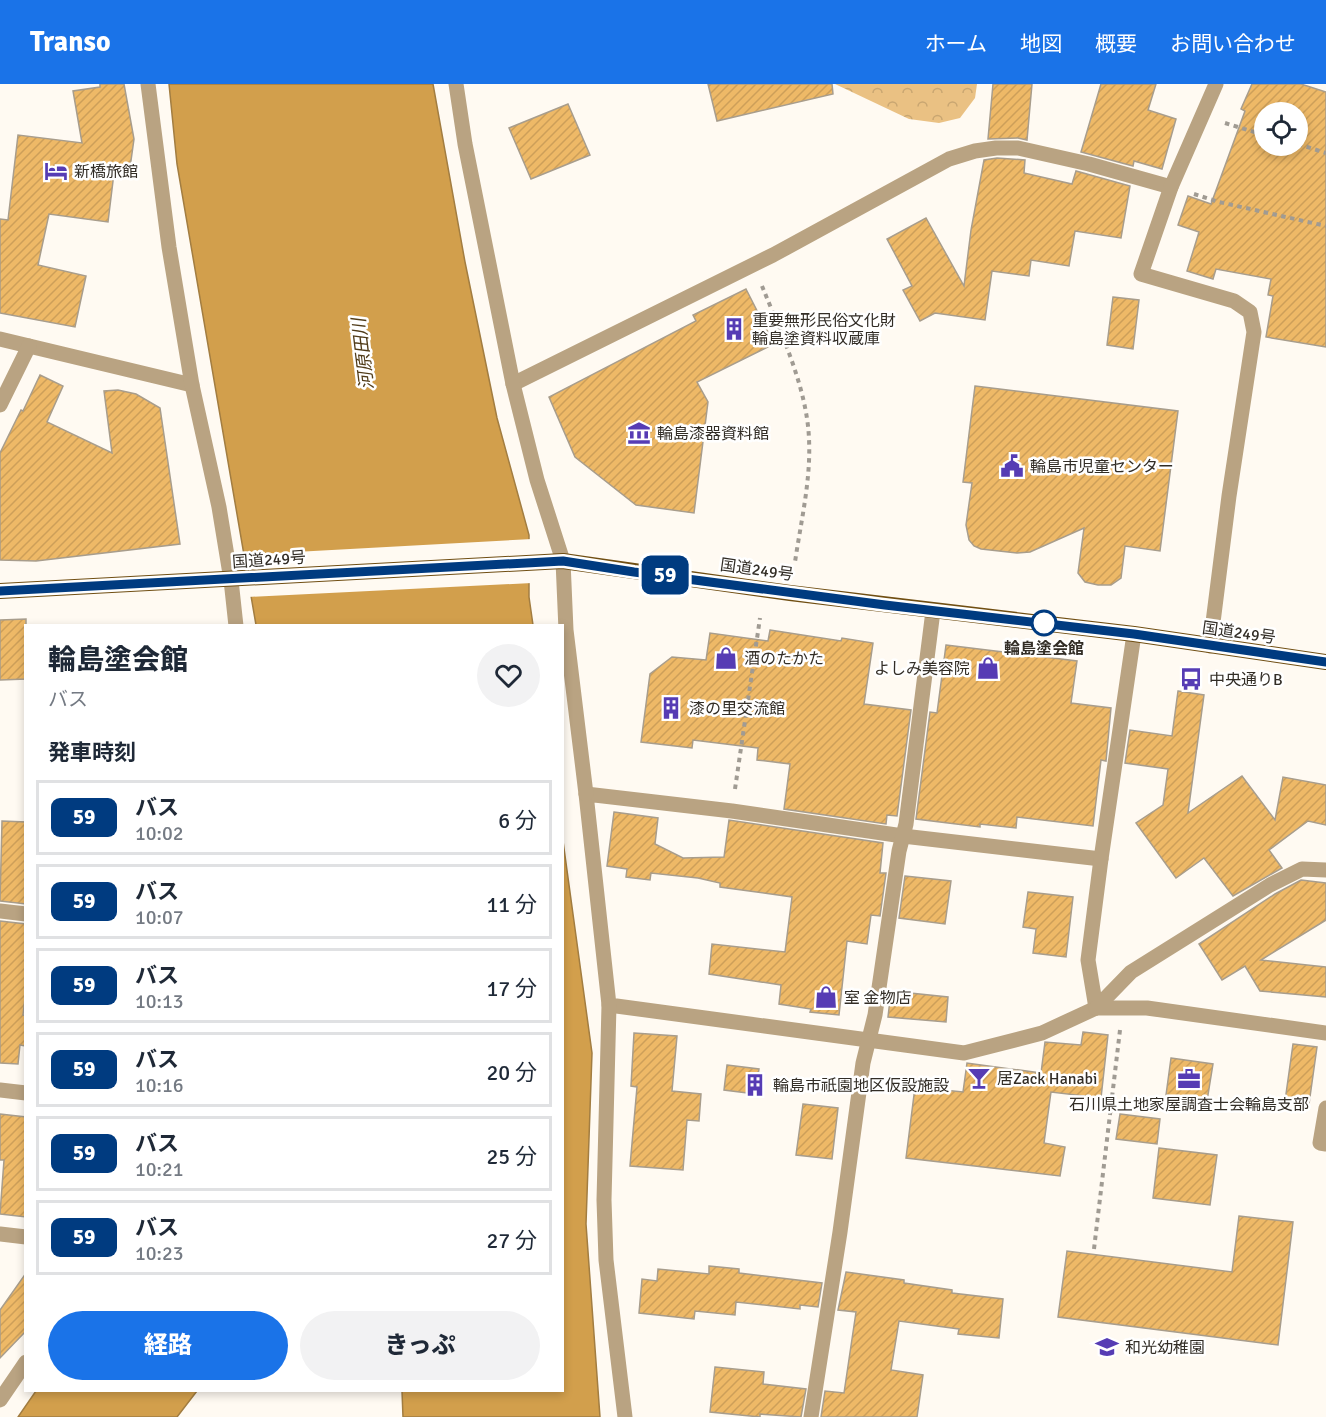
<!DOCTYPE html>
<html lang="ja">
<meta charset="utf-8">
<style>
body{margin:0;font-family:Signika,"Noto Sans JP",sans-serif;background:#f2f2f3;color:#1f2937;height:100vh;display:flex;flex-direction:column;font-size:22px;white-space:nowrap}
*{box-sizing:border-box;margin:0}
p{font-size:20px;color:#747a83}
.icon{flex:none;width:33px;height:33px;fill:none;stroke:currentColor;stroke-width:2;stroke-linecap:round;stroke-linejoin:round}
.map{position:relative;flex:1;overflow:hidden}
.side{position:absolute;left:24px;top:540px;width:540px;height:768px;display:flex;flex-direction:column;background:#fff;border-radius:0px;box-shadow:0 3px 9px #0003}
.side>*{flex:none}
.badge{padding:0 12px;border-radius:9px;font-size:21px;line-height:39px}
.controls{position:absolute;left:1254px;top:18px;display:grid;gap:12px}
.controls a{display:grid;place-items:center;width:54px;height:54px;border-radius:50%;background:#fff;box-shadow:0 3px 9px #0003;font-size:30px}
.map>.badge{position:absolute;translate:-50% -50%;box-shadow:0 0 0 3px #fff}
h2{padding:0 24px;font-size:22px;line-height:54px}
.round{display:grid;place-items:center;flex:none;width:63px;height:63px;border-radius:32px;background:#f2f2f3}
.headline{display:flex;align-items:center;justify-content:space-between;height:102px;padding:0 24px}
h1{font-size:28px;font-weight:800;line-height:45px}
.primary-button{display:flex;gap:12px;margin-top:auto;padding:12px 24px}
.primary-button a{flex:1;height:69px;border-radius:36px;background:#1a73e8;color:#fff;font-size:24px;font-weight:800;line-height:69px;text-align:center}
.primary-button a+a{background:#f2f2f3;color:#1f2937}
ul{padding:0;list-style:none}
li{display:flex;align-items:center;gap:18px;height:75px;margin:0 12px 9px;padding:0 12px;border:3px solid #e0e1e3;border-radius:0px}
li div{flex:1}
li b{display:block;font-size:22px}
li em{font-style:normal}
li .badge{min-width:66px;font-weight:700;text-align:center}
header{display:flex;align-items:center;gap:36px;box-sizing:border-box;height:84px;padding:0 30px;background:#1a73e8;color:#fff}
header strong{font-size:28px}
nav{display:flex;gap:33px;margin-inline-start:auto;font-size:21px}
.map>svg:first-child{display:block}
.forest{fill:url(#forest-crowns)}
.water{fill:#d29f4c;stroke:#a27d41;stroke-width:1.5}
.pier{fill:#fffaf2}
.building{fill:url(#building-hatch);stroke:#a89d8c;stroke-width:1.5;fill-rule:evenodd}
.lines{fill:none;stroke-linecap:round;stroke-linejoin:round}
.path{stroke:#a09b93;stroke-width:4;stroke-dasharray:4.5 4.5;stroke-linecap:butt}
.minor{stroke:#b9a382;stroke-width:15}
.tertiary{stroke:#b9a382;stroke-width:15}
.trunk{stroke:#704e12;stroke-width:16}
.line-casing{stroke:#fff;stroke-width:14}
.line{stroke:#003b80;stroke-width:9}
.stop-dot{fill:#fff;stroke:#003b80;stroke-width:3}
.labels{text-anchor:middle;stroke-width:5;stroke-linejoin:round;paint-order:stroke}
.poi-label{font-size:16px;fill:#322d26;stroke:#fff;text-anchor:start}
.street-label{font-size:16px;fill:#322d26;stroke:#fff}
.stop-label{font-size:16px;font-weight:bold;fill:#322d26;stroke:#fff}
.water-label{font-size:18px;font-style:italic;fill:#513c19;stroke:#fff}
</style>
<header>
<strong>Transo</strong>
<nav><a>ホーム</a><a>地図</a><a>概要</a><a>お問い合わせ</a></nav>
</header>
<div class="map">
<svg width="1326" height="1333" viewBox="0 0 1326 1333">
<defs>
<pattern id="forest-crowns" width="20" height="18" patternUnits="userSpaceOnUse" patternTransform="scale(1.5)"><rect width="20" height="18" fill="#eac183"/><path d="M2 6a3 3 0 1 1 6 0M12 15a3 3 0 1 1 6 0" fill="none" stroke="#c9a671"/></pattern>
<pattern id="building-hatch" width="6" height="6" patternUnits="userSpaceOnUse" patternTransform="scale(1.5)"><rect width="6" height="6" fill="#eeb967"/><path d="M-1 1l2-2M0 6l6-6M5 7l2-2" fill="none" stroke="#cd9f59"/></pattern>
</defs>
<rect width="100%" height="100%" fill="#fffaf2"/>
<path class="forest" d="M835 0H977L975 14 960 34 939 39 909 35Z"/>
<g class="water">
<path d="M169 0H433L465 178 497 334 529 451V513L533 541H256L177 80Z"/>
<path d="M563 757 592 969 586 1140 600 1333H403L402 1307 562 1306Z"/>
<path d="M36 1307V1306L197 1307 177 1333H18Z"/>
</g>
<path class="pier" d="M532 455V499L248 513 241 471Z"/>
<g class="building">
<path d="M100 0H124L134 55 129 91 114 89 108 138 49 130 38 181 86 192 75 243 0 229V135L8 136 18 51 82 59 73 7 100 3Z"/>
<path d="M708 0H832L833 10 717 37Z"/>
<path d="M993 0H1032L1027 56 1018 54 988 55Z"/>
<path d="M1101 0H1156L1148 26 1176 35 1162 85 1134 77 1133 82 1081 68Z"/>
<path d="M1252 0H1301L1326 8V263L1266 253 1273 212 1268 211 1271 195 1216 185 1213 195 1187 187 1199 148 1178 141 1188 112 1211 120 1245 27 1241 25ZM1264 28H1298V62H1264Z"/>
<path d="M568 20 590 71 531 95 509 44Z"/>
<path d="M997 74 1025 76 1024 89 1072 100 1076 87 1130 102 1121 154 1075 147 1069 182 1031 176 1029 192 992 187 985 236 935 229 920 237 903 206 912 202 887 155 926 134 964 202 971 146 984 76Z"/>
<path d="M746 205 774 260 697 298 708 318 694 429 636 421 575 373 549 313 696 237 693 231Z"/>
<path d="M1113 213 1139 216 1133 265 1107 261Z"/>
<path d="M40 291 63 302 47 338 112 369 104 307 118 306 136 310 160 324 180 460 36 477 0 476V369L21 326 23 327Z"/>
<path d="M975 302 1178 327 1160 467 1125 462 1121 494 1111 501H1098L1085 498 1078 489 1084 444 1030 468 1017 469 981 465 974 462 969 456 966 441 972 399 963 398Z"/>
<path d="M26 535V595L0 596V536Z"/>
<path d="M770 546 841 557 842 554 873 559 864 620 911 626 897 732 887 731 886 740 784 725 790 680 757 676 758 664 693 656 692 664 641 658 650 590 672 573 706 576 710 549 768 557Z"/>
<path d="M946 561 1077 577 1071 619 1111 624 1106 677 1101 676 1093 742 1017 733 1016 744 980 740V743L916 735 930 628 937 629Z"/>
<path d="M1178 607 1204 611 1188 729 1242 692 1275 736 1283 693 1326 701V741L1308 737 1269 766 1282 784 1233 812 1204 774 1176 794 1136 739 1163 721 1168 685 1125 679 1130 646 1172 652Z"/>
<path d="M614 728 658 734 655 760 683 774 724 773 729 736 883 759 880 789H886L880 832 871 831 867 860 847 857 839 931 810 928 811 925 779 920 781 901 709 890 712 860 785 868 792 813 720 803V799L698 794 651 789 650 796 626 793 627 785 607 782Z"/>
<path d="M2 737 26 738V820L0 817Z"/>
<path d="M905 792 951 797 945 840 899 834Z"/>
<path d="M1301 796 1326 799V836L1261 876 1326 883V913L1260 907 1245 882 1222 896 1199 860 1275 810Z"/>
<path d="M1028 808 1073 813 1066 873 1033 869 1036 845 1023 843Z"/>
<path d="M0 837 26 840V906L23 931 26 932V962L20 961 18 980 0 979Z"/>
<path d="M891 907 948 913 946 938 888 933Z"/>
<path d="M1083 948 1108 951 1101 1014 1051 1008 1044 1059 1065 1063 1060 1092 906 1074 915 1003 963 1008 967 979 1041 989 1045 958 1081 961Z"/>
<path d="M634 949 677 952 672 1007 701 1010 699 1037 687 1036 683 1086 630 1082 637 1003 631 1002Z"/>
<path d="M1293 960 1317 963 1309 1020 1285 1017Z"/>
<path d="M1171 974 1213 980 1207 1017 1166 1011Z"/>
<path d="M727 981 759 985 755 1010 724 1006Z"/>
<path d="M803 1020 838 1024 832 1075 796 1071Z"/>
<path d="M0 1030 26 1033V1133L0 1130 4 1076H0Z"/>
<path d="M1120 1030 1160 1035 1157 1060 1116 1055Z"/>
<path d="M1159 1064 1217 1071 1210 1121 1153 1114Z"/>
<path d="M1239 1132 1293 1138 1278 1261 1058 1233 1067 1167 1232 1188Z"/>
<path d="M709 1182 739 1185V1189L822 1199 818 1223 800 1221V1225L736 1218 735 1231 695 1227 694 1235 639 1229 642 1195 657 1197 658 1185 709 1190Z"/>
<path d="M846 1188 904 1196V1199L952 1206V1209L1003 1215 999 1254 958 1250 959 1245 899 1237 891 1286 923 1291 917 1333H821L825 1307 844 1309 856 1228 838 1226Z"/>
<path d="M26 1189V1247L0 1274V1226Z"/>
<path d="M715 1283 764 1288 763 1300 806 1305 801 1333 760 1330V1333L710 1328Z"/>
</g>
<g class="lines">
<g class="path">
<path d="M1225 39 1264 51"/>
<path d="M1298 60 1326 69"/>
<path d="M1194 110 1219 118 1326 142"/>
<path d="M762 202C781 249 807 304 809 355 811 396 801 437 795 478"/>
<path d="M735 705 760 534"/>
<path d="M1094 1165 1120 946"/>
</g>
<g class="minor">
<path d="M0 255 192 301"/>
<path d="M513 300 773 171 949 75 975 67 996 64H1018L1089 80 1171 103"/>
<path d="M0 321 29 262"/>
<path d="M231 496 236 542"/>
<path d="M1210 562 1229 412 1254 248 1250 228 1234 217 1141 190 1171 103 1216 0"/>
<path d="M1101 775 903 752 732 727 586 710 609 921 964 969 1042 949 1096 924 1131 888 1270 801 1302 785 1326 786"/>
<path d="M0 827 26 830"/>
<path d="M1096 924 1088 876 1101 775 1134 550"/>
<path d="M1096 924H1147L1326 949"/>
<path d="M0 1006 26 1009"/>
<path d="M1326 1024 1320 1059 1326 1060"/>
<path d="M0 1150 26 1153"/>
<path d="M0 1316 26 1278"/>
<path d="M811 1333 840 1148 863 979 875 931 899 767 906 740 933 527"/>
</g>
<g class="tertiary">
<path d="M148 0 169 163 192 301 219 423 231 496"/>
<path d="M456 0 465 60 513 300 537 396 563 477 566 546 586 710"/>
<path d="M609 921 604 1116 606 1176 625 1333"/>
</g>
<path class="trunk" d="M0 507 563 477 790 509 1134 550 1326 578"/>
</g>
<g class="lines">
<g class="line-casing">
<path id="line" d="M0 507 563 477 634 488 885 521 1134 550 1326 578"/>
</g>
<use href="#line" class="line"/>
</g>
<defs>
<g id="hotel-bare" transform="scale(1.8)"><path d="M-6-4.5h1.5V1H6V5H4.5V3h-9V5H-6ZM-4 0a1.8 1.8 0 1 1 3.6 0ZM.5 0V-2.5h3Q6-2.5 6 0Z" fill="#563cb4" stroke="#fff" stroke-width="2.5" paint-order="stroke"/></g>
<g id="building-bare" transform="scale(1.8)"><path d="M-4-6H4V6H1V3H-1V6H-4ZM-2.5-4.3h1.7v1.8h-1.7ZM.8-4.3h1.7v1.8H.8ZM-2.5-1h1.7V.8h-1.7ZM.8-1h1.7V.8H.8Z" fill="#563cb4" stroke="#fff" stroke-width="2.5" paint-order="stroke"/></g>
<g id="museum-bare" transform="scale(1.8)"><path d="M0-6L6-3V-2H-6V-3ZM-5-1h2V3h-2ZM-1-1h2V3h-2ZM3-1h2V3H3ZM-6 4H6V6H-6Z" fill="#563cb4" stroke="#fff" stroke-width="2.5" paint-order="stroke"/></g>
<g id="civic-bare" transform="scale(1.8)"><path d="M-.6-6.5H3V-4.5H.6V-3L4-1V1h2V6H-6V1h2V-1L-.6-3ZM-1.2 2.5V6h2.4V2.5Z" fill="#563cb4" stroke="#fff" stroke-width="2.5" paint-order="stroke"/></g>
<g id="shop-bare" transform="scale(1.8)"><path d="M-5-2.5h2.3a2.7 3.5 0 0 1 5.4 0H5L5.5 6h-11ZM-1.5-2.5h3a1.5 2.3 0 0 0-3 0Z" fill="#563cb4" stroke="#fff" stroke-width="2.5" paint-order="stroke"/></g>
<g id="bus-bare" transform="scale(1.8)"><path d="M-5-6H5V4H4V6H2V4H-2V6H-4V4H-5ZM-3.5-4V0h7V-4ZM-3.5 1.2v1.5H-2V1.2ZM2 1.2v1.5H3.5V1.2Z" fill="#563cb4" stroke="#fff" stroke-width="2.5" paint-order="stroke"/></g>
<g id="bar-bare" transform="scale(1.8)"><path d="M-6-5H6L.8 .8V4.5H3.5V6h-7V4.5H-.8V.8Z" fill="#563cb4" stroke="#fff" stroke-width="2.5" paint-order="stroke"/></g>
<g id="office-bare" transform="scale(1.8)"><path d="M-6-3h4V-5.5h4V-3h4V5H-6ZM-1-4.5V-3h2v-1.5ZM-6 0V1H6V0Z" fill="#563cb4" stroke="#fff" stroke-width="2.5" paint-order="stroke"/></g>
<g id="school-bare" transform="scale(1.8)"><path d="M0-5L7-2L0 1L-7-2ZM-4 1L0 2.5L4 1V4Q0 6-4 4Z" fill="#563cb4" stroke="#fff" stroke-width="2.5" paint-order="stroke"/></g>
</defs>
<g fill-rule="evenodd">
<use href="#hotel-bare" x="56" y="87"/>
<use href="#building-bare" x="734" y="245"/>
<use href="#museum-bare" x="639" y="349"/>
<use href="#civic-bare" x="1012" y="382"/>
<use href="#shop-bare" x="726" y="574"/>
<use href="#shop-bare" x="988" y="584"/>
<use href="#bus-bare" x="1191" y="595"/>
<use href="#building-bare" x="671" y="624"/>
<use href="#shop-bare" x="826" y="913"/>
<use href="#bar-bare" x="979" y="994"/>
<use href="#office-bare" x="1189" y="995"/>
<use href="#building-bare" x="755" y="1001"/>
<use href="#school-bare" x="1107" y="1263"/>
</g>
<circle class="stop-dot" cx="1044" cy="539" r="12"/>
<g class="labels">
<g class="poi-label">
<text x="74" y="93">新橋旅館</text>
<text x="752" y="242">重要無形民俗文化財<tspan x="752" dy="18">輪島塗資料収蔵庫</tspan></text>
<text x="657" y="355">輪島漆器資料館</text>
<text x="1030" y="388">輪島市児童センター</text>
<text x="744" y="580">酒のたかた</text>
<text x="970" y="590" text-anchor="end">よしみ美容院</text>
<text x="1209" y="601">中央通りB</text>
<text x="689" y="630">漆の里交流館</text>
<text x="844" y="919">室 金物店</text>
<text x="997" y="1000">居Zack Hanabi</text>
<text x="773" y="1007">輪島市祇園地区仮設施設</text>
<text x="1189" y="1026" text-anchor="middle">石川県土地家屋調査士会輪島支部</text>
<text x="1125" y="1269">和光幼稚園</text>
</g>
<g class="street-label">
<text transform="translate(269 475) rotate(-4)" y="6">国道249号</text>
<text transform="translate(757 485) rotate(8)" y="6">国道249号</text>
<text transform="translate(1239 548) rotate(8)" y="6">国道249号</text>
</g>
<g class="stop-label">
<text x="1044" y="570">輪島塗会館</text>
</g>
<g class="water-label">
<text transform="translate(363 270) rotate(-97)" y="6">河原田川</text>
</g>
</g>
</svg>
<div class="controls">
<a><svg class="icon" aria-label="locate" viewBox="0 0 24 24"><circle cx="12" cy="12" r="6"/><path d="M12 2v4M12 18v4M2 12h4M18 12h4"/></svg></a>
</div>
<b class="badge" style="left:665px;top:491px;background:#003b80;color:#fff">59</b>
<section class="side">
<div class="headline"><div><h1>輪島塗会館</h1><p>バス</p></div><a class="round"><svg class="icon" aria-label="heart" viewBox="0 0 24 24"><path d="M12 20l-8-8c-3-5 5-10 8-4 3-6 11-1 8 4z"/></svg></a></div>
<h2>発車時刻</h2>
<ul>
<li><span class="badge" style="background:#003b80;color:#fff">59</span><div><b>バス</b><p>10:02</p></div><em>6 分</em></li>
<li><span class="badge" style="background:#003b80;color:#fff">59</span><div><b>バス</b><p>10:07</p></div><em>11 分</em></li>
<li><span class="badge" style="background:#003b80;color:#fff">59</span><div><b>バス</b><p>10:13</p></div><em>17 分</em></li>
<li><span class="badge" style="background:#003b80;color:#fff">59</span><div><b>バス</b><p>10:16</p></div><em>20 分</em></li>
<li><span class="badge" style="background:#003b80;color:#fff">59</span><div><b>バス</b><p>10:21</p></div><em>25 分</em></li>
<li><span class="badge" style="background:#003b80;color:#fff">59</span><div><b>バス</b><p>10:23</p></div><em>27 分</em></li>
</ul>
<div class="primary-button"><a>経路</a><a>きっぷ</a></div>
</section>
</div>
